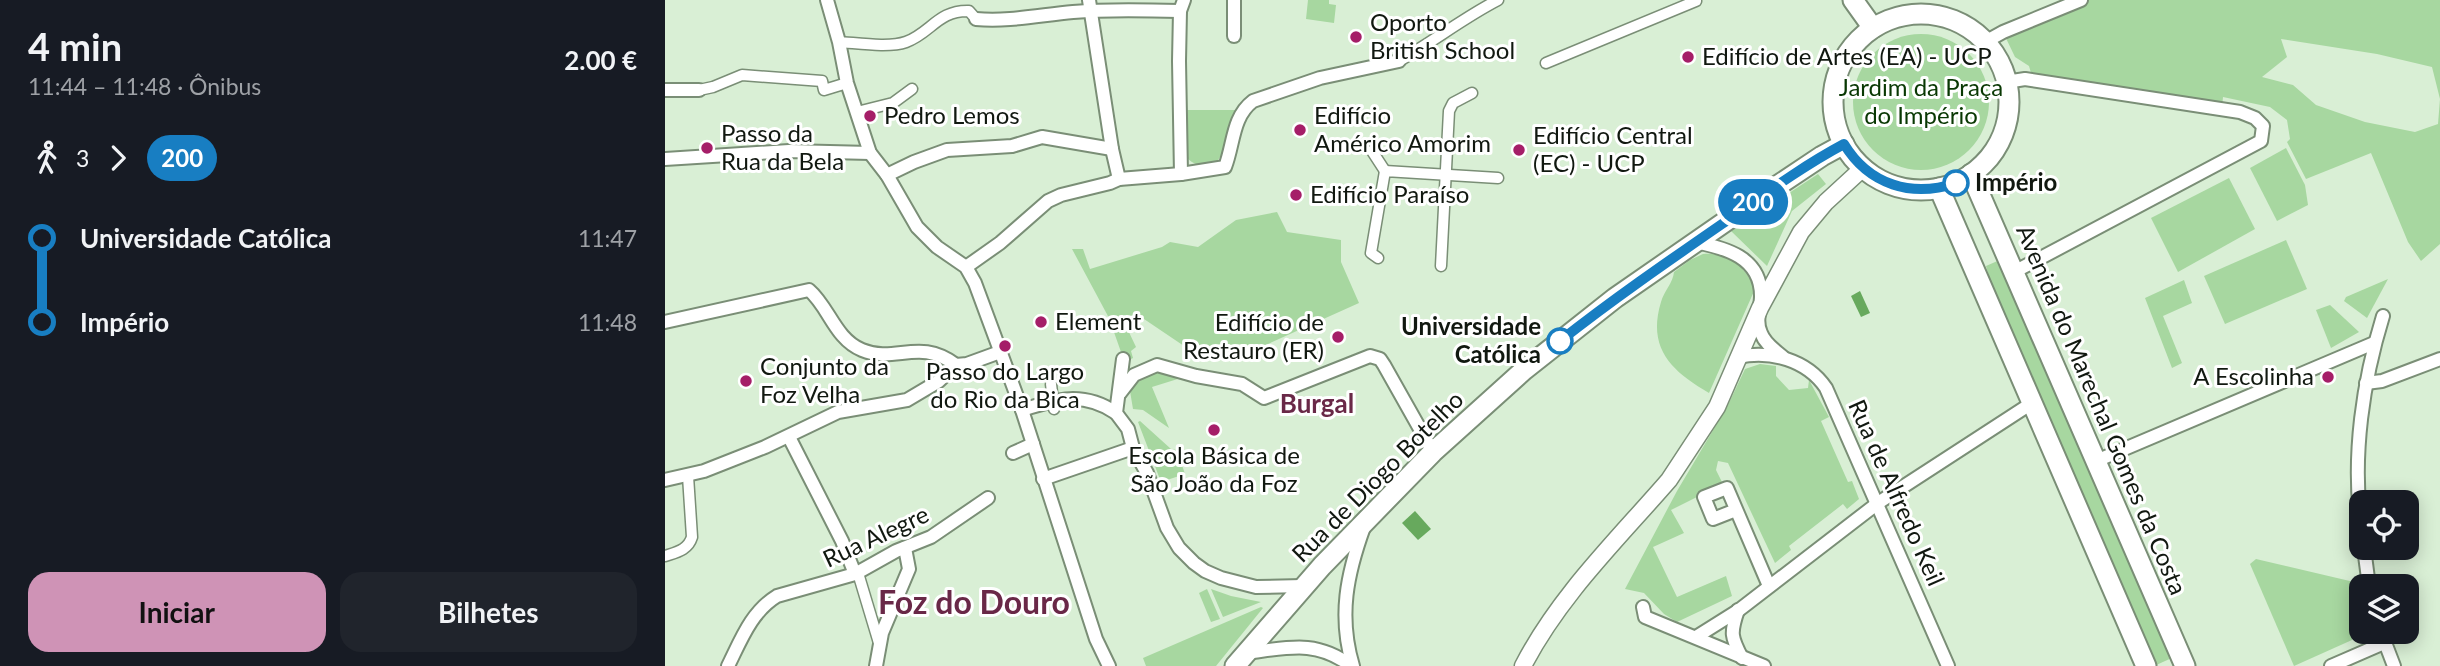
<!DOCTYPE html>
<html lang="pt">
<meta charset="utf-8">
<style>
body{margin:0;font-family:Lato,sans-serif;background:#20242c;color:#f1f3f6;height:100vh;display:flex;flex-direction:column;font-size:26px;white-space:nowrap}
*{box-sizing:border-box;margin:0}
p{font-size:23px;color:#9ea1a6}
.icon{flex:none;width:38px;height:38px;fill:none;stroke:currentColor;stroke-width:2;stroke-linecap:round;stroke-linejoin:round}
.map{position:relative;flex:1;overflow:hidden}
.drawer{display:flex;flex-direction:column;background:#171b24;width:665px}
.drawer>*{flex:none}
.badge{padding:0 14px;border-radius:23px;font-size:24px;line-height:46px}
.controls{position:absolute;left:1684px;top:490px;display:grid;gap:14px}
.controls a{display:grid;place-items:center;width:70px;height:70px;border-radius:14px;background:#171b24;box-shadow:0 4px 18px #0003;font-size:35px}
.map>.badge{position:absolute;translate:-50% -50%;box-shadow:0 0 0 4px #fff}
.legs{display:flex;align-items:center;gap:10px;height:77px;padding:0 28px;font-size:23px}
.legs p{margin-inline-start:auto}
.head{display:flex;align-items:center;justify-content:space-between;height:119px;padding:0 28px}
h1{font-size:38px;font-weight:700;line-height:52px}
.primary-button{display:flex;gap:14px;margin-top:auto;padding:14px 28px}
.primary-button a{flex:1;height:80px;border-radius:21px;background:#cf93b6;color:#111;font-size:28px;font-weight:700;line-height:80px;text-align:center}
.primary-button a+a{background:#20242c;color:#f1f3f6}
ul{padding:0 28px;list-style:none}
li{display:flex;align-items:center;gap:24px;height:84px;font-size:26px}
li i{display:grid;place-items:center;width:10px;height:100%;margin:0 9px;background:currentColor}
li i::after{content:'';width:18px;height:18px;margin:-9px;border:5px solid;border-radius:50%;background:#171b24}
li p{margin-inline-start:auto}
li:first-child i{background:linear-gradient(#0000 50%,currentColor 0)}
li:last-child i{background:linear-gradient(currentColor 50%,#0000 0)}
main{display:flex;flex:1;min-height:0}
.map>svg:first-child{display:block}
.green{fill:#a7d7a0;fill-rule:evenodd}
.water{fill:#67a95d}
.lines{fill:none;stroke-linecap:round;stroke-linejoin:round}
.pedestrian-casing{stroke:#7a8e76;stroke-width:13}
.minor-casing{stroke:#7a8e76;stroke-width:16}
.tertiary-casing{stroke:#7a8e76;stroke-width:19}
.secondary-casing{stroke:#7a8e76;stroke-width:23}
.pedestrian{stroke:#fff;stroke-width:10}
.minor{stroke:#fff;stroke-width:12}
.tertiary{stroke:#fff;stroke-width:16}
.secondary{stroke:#fff;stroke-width:19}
.line-1-casing{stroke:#fff;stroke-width:16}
.line-1{stroke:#187ec2;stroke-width:10}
.poi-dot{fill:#a51e68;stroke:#fff;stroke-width:2.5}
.stop-1-dot{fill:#fff;stroke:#187ec2;stroke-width:3.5}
.labels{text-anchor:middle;stroke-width:6;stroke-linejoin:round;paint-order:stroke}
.poi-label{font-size:24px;fill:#111810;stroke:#fff;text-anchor:start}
.park-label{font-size:24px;fill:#093803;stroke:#fff}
.stop-label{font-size:24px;font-weight:bold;fill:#111810;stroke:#fff;text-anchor:start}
.street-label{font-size:24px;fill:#111810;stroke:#fff}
.neighbourhood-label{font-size:26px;font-weight:bold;fill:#692847;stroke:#fff}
.district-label{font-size:32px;font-weight:bold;fill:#692847;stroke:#fff}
</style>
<main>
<section class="drawer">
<div class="head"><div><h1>4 min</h1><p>11:44 – 11:48 · Ônibus</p></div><b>2.00 €</b></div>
<div class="legs"><svg class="icon" aria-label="walk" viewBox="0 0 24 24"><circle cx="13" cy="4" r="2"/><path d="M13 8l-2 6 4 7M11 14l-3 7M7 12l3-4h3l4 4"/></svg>3<svg class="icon" aria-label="forward" viewBox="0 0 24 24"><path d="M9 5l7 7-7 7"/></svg><b class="badge" style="background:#187ec2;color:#fff">200</b></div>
<ul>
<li><i style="color:#187ec2"></i><b>Universidade Católica</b><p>11:47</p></li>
<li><i style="color:#187ec2"></i><b>Império</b><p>11:48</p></li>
</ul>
<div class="primary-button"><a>Iniciar</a><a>Bilhetes</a></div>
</section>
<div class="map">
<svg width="1775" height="666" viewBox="0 0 1775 666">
<rect width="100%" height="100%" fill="#d9efd5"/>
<g class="green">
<path d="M643 0H664V4L671 5 669 23 641 19Z"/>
<path d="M1402 0H1775V244L1756 261 1743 242 1706 153 1641 179 1622 142 1625 139 1622 120 1605 107 1558 97 1557 108 1368 80 1364 66 1350 57 1338 32ZM1616 39 1712 54 1767 67 1775 99 1773 124 1750 132 1700 122 1651 105 1628 85 1597 77 1622 57Z"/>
<circle cx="1256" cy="102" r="68"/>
<path d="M521 110H570L557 154 551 163C539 166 531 167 522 158Z"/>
<path d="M1621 148 1640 185 1643 205 1612 221 1585 168Z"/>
<path d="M1153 174 1161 184 1127 211 1102 266 1066 231Z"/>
<path d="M1564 178 1590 229 1513 272 1486 218Z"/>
<path d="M612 212 622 232 676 240V262L694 303 594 348 577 344 532 348 519 346 479 319 462 328 471 347 466 351 468 358 464 360 456 352 444 318 407 249H418L425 269 497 247 505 242 533 247 571 220Z"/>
<path d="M1621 240 1642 289 1560 324 1539 276Z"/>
<path d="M1038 254C1065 252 1079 265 1090 289L1044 393C1006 371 982 348 996 302 999 291 1008 283 1009 272L1025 260Z"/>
<path d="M1337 259 1509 657 1489 666 1331 302 1321 266Z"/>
<path d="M1723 279 1702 318 1679 301 1681 297Z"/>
<path d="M1519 280 1527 303 1498 316 1517 363 1507 368 1480 298Z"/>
<path d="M1665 305 1694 332 1666 348 1651 310Z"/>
<path d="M1095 364 1111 366V376L1124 390 1143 388 1144 380 1164 417 1156 421 1183 482 1187 481 1194 499 1182 509 1178 504 1124 546 1126 550 1110 563 1063 463 1053 461 1051 470 1058 484 1006 510 1019 533 988 547 1012 597 1061 576 1067 596 1012 622 999 614 979 593 960 589 1012 491 1063 405 1080 369Z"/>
<path d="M489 369 519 377 487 387 504 428 478 410 468 409 465 391 480 375Z"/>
<path d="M475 421 506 449 512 450 520 474 496 482 473 422Z"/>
<path d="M1591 559 1689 582 1695 620 1687 640 1629 666 1585 564Z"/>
<path d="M542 589 555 619 546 622 534 593Z"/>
<path d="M546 589 566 596 596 602 558 617Z"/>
<path d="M596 607 598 608 551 666H481L478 658Z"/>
</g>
<g class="water">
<path d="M1195 291 1205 313 1196 317 1186 296Z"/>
<path d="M750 511 766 529 753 540 737 523Z"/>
</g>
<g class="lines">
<g class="pedestrian-casing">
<g id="pedestrian">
<path d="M174 42C192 43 224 48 241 42 266 33 273 10 304 11L311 19"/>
<path d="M734 61C768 42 798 18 833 0"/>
<path d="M881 63 1031 1"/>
<path d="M34 90 48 87 77 75 157 81 159 90 182 83"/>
<path d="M192 112 228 103 247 89"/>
<path d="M707 151 720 171"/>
<path d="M713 258 706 253 720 171 833 178"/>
<path d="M776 266 784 111 788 103 807 93"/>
<path d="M386 384 389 409"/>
<path d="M0 556C12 552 23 550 27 537L23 476"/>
<path d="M193 573 214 643"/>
</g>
</g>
<g class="minor-casing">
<g id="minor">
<path d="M162 0 174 42 182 83 205 153 222 175 252 227 272 247 301 267 310 283 357 410 431 639 444 666"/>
<path d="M424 0 447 149 454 179"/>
<path d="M311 19C343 22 375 15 408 12 443 9 479 10 515 11"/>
<path d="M569 36V0"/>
<path d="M1320 42 1338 32 1416 0"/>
<path d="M1341 82 1360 79 1575 112 1590 118 1598 126 1596 141 1349 272"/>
<path d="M0 90H34"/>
<path d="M0 159 124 151 205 153"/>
<path d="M516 174 514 61 515 11 519 0"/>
<path d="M222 175 249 162 282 150 347 146 377 137 447 149"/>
<path d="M1031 242C1060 248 1096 257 1096 296 1096 308 1090 321 1096 333 1100 344 1110 350 1118 357"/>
<path d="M301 267 335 243 383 201 396 195 445 183 454 179 516 174 560 167C569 144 567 117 588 101L655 78 734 61"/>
<path d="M0 322 144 290C164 307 170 339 197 350 231 364 254 337 291 365"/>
<path d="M1073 357C1106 350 1142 360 1161 388L1283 666"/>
<path d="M458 359 451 413 463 429 468 448 482 473 502 528 514 548 529 563 540 571 556 578 591 587 638 586"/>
<path d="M291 365 302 364 335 352"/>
<path d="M1701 383 1717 381 1775 359"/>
<path d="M455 393 469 375 492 365 531 376 577 384 599 398 705 356 715 359 719 365 768 452"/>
<path d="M357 410C391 399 419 391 451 413"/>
<path d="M124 437 177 541 190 574"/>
<path d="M348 453 368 444"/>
<path d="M1431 461 1709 343"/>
<path d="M378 479 468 448"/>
<path d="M0 480 39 471 100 447 173 412 242 400 274 381 291 365"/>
<path d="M1071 510 1048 519 1039 497 1062 488 1104 586"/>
<path d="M1696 523C1687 455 1698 381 1718 316"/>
<path d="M1699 548 1704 586"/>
<path d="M978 607 980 617 1099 666"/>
<path d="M1073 610C1065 633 1066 637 1077 658"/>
<path d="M1716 632 1729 666"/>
<path d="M1031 637 1074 610 1213 503 1367 403"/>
<path d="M581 653C622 648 651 639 686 666"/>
<path d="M63 666C76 640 86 612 112 596L190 574 231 551 266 537 323 498"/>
<path d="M211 666 217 633 244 569 240 548"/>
<path d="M688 666C673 616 682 574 699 527"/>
<path d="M1666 666 1719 643"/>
</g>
</g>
<g class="tertiary-casing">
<path id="tertiary" d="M858 666C894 596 952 540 1004 480L1052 407 1095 308 1136 232 1161 202 1198 168"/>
</g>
<g class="secondary-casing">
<g id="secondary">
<path d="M1188 0 1208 28"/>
<circle cx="1256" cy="102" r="88"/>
<path d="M1306 174 1520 666"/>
<path d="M1274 188 1481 666"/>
<path d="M570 666 657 566 768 452 859 370 950 298 1103 192 1157 156 1179 144"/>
</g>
</g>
<use href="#pedestrian" class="pedestrian"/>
<use href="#minor" class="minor"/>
<use href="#tertiary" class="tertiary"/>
<use href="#secondary" class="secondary"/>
</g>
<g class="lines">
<g class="line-1-casing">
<path id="line-1" d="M895 341C947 300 1002 262 1057 224 1097 196 1136 167 1179 144 1204 185 1247 198 1291 183"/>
</g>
<use href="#line-1" class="line-1"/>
</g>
<g class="poi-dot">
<circle cx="691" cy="37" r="7"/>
<circle cx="1023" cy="57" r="7"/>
<circle cx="205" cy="116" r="7"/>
<circle cx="635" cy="130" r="7"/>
<circle cx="42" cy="148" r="7"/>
<circle cx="854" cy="150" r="7"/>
<circle cx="631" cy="195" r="7"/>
<circle cx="376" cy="322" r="7"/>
<circle cx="673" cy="337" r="7"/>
<circle cx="340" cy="346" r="7"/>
<circle cx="1663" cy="377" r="7"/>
<circle cx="81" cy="381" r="7"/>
<circle cx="549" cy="430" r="7"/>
</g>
<g class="stop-1-dot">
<circle cx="1291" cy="183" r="12"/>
<circle cx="895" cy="341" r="12"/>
</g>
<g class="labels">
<g class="poi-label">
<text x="705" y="31">Oporto<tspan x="705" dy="28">British School</tspan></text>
<text x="1037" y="65">Edifício de Artes (EA) - UCP</text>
<text x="219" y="124">Pedro Lemos</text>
<text x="649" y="124">Edifício<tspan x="649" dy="28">Américo Amorim</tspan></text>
<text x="56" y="142">Passo da<tspan x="56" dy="28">Rua da Bela</tspan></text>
<text x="868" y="144">Edifício Central<tspan x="868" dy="28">(EC) - UCP</tspan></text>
<text x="645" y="203">Edifício Paraíso</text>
<text x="390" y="330">Element</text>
<text x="659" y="331" text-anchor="end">Edifício de<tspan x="659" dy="28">Restauro (ER)</tspan></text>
<text x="95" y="375">Conjunto da<tspan x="95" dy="28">Foz Velha</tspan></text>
<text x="340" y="380" text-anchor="middle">Passo do Largo<tspan x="340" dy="28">do Rio da Bica</tspan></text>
<text x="1649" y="385" text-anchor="end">A Escolinha</text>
<text x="549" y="464" text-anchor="middle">Escola Básica de<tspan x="549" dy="28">São João da Foz</tspan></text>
</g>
<g class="park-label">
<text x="1256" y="96">Jardim da Praça<tspan x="1256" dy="28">do Império</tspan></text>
</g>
<g class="stop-label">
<text x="1310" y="191">Império</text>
<text x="876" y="335" text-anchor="end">Universidade<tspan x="876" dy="28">Católica</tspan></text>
</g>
<g class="street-label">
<text transform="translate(1436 410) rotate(67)" y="8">Avenida do Marechal Gomes da Costa</text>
<text transform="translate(713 477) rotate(-45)" y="8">Rua de Diogo Botelho</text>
<text transform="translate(1231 493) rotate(66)" y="8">Rua de Alfredo Keil</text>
<text transform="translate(211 537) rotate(-25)" y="8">Rua Alegre</text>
</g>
<g class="neighbourhood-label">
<text x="652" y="413">Burgal</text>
</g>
<g class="district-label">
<text x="309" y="614">Foz do Douro</text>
</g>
</g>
</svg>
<div class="controls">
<a><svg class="icon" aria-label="locate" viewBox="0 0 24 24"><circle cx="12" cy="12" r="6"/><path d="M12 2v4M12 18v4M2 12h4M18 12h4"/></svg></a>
<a><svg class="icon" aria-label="layers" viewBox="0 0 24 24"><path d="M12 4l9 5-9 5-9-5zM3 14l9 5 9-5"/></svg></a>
</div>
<b class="badge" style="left:1088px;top:202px;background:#187ec2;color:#fff">200</b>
</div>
</main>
